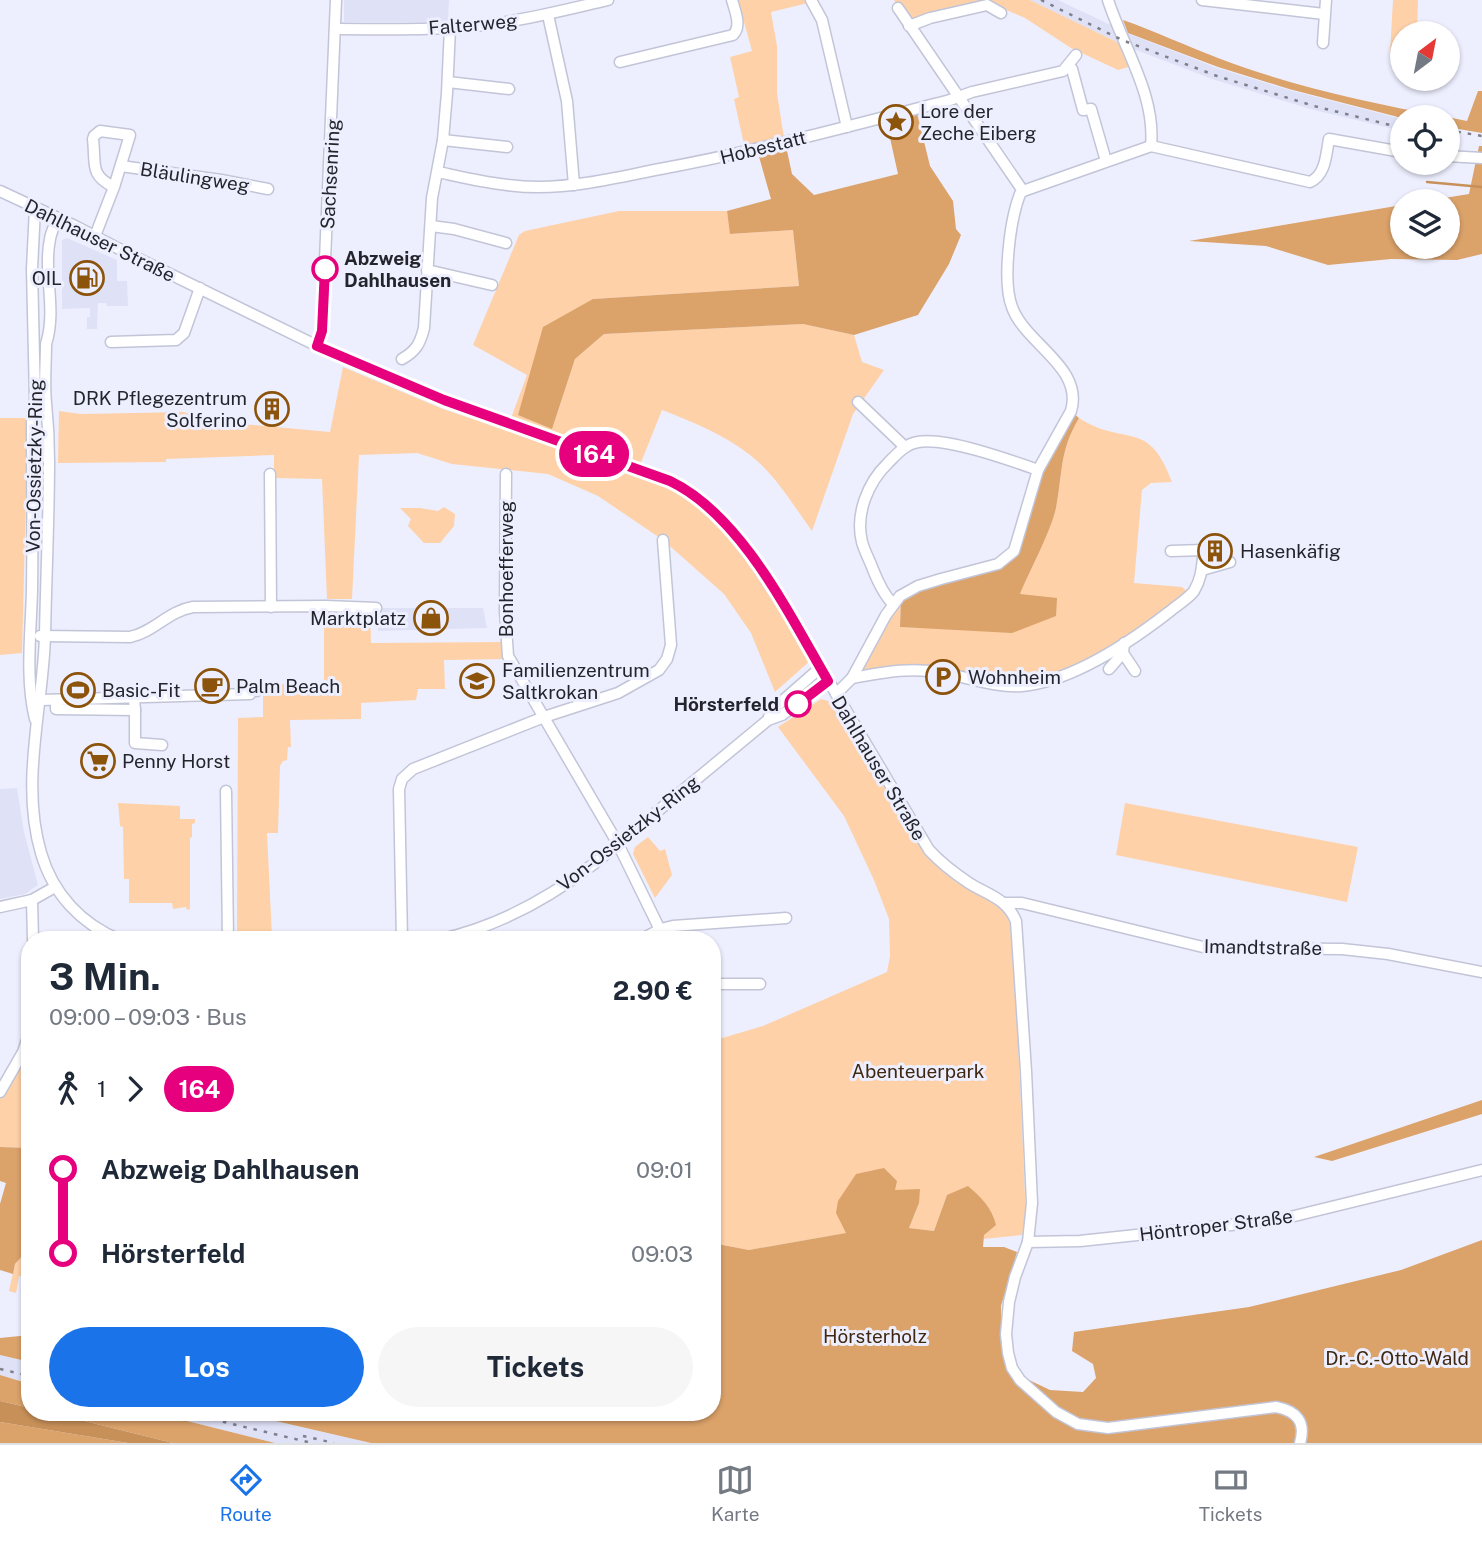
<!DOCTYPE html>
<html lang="de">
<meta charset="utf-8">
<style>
body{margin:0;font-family:"Public Sans",sans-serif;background:#f6f6f7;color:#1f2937;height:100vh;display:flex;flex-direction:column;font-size:26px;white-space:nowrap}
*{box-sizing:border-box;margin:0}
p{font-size:23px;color:#747a83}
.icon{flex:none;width:38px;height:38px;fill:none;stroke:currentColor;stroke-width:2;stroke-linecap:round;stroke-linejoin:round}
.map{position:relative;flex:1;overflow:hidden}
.sheet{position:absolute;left:21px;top:931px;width:700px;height:490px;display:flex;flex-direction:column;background:#fff;border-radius:28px;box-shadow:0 2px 5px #0004}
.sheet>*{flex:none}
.badge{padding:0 14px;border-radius:23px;font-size:24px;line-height:46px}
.needle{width:46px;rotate:32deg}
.controls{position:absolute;left:1390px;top:21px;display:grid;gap:14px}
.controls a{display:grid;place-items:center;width:70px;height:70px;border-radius:50%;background:#fff;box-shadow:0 2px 5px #0004;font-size:35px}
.map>.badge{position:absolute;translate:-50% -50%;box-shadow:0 0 0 4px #fff}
.legs{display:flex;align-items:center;gap:10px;height:77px;padding:0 28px;font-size:23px}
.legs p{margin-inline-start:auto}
.summary{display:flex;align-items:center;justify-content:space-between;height:119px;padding:0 28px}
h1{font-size:38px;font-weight:700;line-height:52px}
.cta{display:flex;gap:14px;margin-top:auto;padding:14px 28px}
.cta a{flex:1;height:80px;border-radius:42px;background:#1a73e8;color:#fff;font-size:28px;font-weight:700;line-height:80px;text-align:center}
.cta a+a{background:#f6f6f7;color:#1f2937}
ul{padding:0 28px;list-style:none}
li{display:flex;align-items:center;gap:24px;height:84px;font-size:26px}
li i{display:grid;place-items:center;width:10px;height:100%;margin:0 9px;background:currentColor}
li i::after{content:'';width:18px;height:18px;margin:-9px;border:5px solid;border-radius:50%;background:#fff}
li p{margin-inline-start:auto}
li:first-child i{background:linear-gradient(#0000 50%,currentColor 0)}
li:last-child i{background:linear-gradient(currentColor 50%,#0000 0)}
.tab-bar{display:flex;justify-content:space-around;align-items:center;height:98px;border-top:2px solid #e0e1e3;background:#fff;font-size:19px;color:#747a83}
.tab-bar a{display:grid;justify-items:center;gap:4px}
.tab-bar .active{color:#1a73e8}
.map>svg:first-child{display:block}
.built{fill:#dfe2f7}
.green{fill:#fed1a8}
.forest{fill:#dba26a}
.water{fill:#c89059}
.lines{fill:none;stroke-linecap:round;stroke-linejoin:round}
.stream{stroke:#c89059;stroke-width:2.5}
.minor-casing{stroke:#c2c5d7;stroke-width:13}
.minor{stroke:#fff;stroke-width:10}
.rail{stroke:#7e7f8a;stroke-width:2.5;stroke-dasharray:3.5 7;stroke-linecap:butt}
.line-1-casing{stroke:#fff;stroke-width:16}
.line-1{stroke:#e6007e;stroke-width:10}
.stop-1-dot{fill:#fff;stroke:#e6007e;stroke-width:3.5}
.labels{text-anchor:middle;stroke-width:6;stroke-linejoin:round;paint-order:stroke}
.street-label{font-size:19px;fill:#24252c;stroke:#edefff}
.poi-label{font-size:19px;fill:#24252c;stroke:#edefff;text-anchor:start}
.stop-label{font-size:19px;font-weight:bold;fill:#24252c;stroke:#edefff;text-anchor:start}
.park-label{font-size:19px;fill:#402810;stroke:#edefff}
</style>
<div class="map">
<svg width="1482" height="1443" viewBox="0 0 1482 1443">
<rect width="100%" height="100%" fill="#edefff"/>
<g class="built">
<path d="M344 0H449L448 22H344Z"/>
<path d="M1030 0H1058L1132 35 1217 68 1289 90 1402 119V131L1314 110 1215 80 1123 45Z"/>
<path d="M67 238 117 260V281H127L128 306H107L106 303H98L97 329H87V317H90V308L62 309V240Z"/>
<path d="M376 608H483L487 628 378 631Z"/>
<path d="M17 788 24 832 38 885 25 894 0 899V789Z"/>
<path d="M0 1355 30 1362V1384L0 1375Z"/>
<path d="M151 1412H237L371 1443H275Z"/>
</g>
<g class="green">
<path d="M738 0H805L808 3 771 12 777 46V93L784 138 745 149 734 99 739 97 730 57 752 51Z"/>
<path d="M894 0H1030L1123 45 1132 66 1118 70 1071 48 1025 18 986 1 906 21Z"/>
<path d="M1393 0H1418L1417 33H1402V53H1390Z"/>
<path d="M619 211H727L731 234 793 230 799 286 593 299 552 429 575 359 604 334 803 324 854 335 862 362 884 370 853 414 812 531C793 505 775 474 750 455 723 434 693 422 662 410L640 465 511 418 527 375 473 345 519 235 525 231Z"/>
<path d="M343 367 443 409 601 462 682 492 716 519 754 569 811 660 775 692 751 633 724 594 663 540 598 496 548 474 452 464 417 453 359 455 352 599H327L322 479 274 478V455L166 459V462L58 463 59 411 81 414 183 412 222 422 330 432Z"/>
<path d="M0 418H28L22 653 0 655Z"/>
<path d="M1079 418C1126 448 1148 417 1172 482L1151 483 1142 490 1134 583 1182 587 1190 594 1150 626 1058 676 1019 685 941 671 854 677 901 598 900 627 927 628 1019 595C1030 571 1050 532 1056 508 1063 472 1059 452 1079 418Z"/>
<path d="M444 507 455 514 454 526 440 543H424L408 526 411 519 400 508H420L438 511Z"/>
<path d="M324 608 370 609 371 643 506 642V659L444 660 445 689H418L416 700 361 703V719L290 720 291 747H288L287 760 283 761 280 766 278 833H267L272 937H237L238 718 263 717V686L324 681Z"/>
<path d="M821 699 832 702 926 856 956 882 982 895 1003 909 1013 930 1026 1218 1022 1235 983 1239 984 1235 947 1195 934 1231 909 1228 919 1203 856 1174C840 1203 830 1201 847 1233L749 1250 712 1243V1041L763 1026 887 972 890 956 889 919 874 880 844 816 778 727Z"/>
<path d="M118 803 180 806V819H195V823L192 824V837L190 838V909L187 910 186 907 173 909 172 903H129V879H124L123 827 120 826Z"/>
<path d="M1125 803 1358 847 1347 902 1116 855Z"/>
<path d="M648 837 660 851 665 849 672 875 655 898 633 854 635 847Z"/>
<path d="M30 1061V1148L0 1147V1098L21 1064Z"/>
<path d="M25 1235 30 1236V1276H19L16 1293 9 1291 15 1264 24 1254Z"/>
</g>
<g class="forest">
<path d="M1123 20C1155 31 1186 46 1218 58 1291 86 1370 103 1446 117L1402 118 1289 89 1218 67 1128 33Z"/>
<path d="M1478 91H1482V133L1447 127V117L1467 121Z"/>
<path d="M917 113 930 166 953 201 956 229 961 235 949 264 918 315 854 335 803 324 604 334 575 359 552 429 518 415 543 327 593 299 799 286 793 230 730 234 727 211 771 199 758 153 786 146 792 174 814 195 898 174 886 120Z"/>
<path d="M1479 146H1482V254L1457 260 1391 259 1328 265 1266 246 1189 241 1402 205V247H1447V201H1426L1469 194Z"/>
<path d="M1072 412 1079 418C1059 452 1063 472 1056 508 1051 531 1030 570 1020 594L1057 598 1056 616 1012 633 900 627 901 598 919 588 1008 560 1039 470Z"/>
<path d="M1482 1100V1114L1332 1161 1314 1157Z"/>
<path d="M0 1147 30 1148V1236L25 1235 24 1254 15 1264 13 1274 0 1270V1204L6 1183 0 1181Z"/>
<path d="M884 1168 897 1181 895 1190 920 1189 919 1203 909 1228 934 1231 947 1195 968 1186C981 1197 992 1208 996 1225L984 1235 983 1247H1004L1017 1252 1001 1306V1334L1006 1369 1050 1390 1083 1392 1096 1378 1093 1364 1072 1351 1074 1332 1249 1307 1401 1270 1482 1240V1443H371L237 1412H308L313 1414 315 1412H712V1243L749 1250 846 1233 836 1213 838 1201 856 1174Z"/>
<path d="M30 1335V1362L0 1355V1338Z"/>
<path d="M0 1375 30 1384V1408L0 1401Z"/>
<path d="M48 1412H151L275 1443H173Z"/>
<path d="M0 1422 128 1443H0Z"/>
</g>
<path class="water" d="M0 1401 30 1408V1412H48L173 1443H128L0 1422Z"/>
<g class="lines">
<path class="stream" d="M1427 182 1482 187"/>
<g class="minor-casing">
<g id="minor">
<path d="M811 0 822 20 847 127"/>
<path d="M1108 0C1123 47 1156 95 1151 146"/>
<path d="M1202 0 1324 14"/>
<path d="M898 8 1023 191"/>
<path d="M548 15 567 101 574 185"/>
<path d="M909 26 930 18 987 5 1001 13"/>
<path d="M337 29C388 29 441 31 492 24 531 19 569 9 608 0"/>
<path d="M1323 43 1326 0"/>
<path d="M620 62 733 35C742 26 735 11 732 0"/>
<path d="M1069 66 1072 69 1083 110 1091 109 1106 161"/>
<path d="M448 82 509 89"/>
<path d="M443 140 507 147"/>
<path d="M1151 146 1310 182C1326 175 1326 154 1329 139L1402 152"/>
<path d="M1447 156 1482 158"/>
<path d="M121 166 221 180 268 189"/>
<path d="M438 172C471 179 504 187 538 187 579 187 619 177 660 169 757 151 854 125 950 100L972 92 1063 71 1076 55"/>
<path d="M0 191 75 226 129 254 340 357 444 400 670 481 693 494 719 515 756 564 790 616 929 850C941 863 954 873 969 883 988 895 1006 898 1016 921L1026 1071 1032 1203 1028 1242 1015 1277 1009 1302 1006 1334 1008 1353 1012 1368 1020 1380 1056 1412 1078 1424 1108 1428 1276 1407C1297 1411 1306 1422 1300 1443"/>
<path d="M58 218C55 224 51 232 50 239 43 273 57 310 46 344 46 363 44 384 46 403 48 422 49 441 49 461 49 519 46 578 45 636 43 708 20 782 41 853 53 894 81 924 120 940"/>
<path d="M431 226 454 229 506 243"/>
<path d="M95 236 114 187 130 135 100 131 94 136 93 139C96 164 89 175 114 187"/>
<path d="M427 270 492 285"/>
<path d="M111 342 176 340 184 333 200 288"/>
<path d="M317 346 322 331 336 0"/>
<path d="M402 359C416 351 420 344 424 328L432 198 443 140 447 93 450 28"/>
<path d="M858 402 905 447"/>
<path d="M270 474 271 607"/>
<path d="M506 474 505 611 508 656 618 844 665 940"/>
<path d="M1202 570 1230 562"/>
<path d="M893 604C883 594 877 580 872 567 869 559 864 550 862 542 855 514 868 482 888 463 897 454 905 444 918 442 946 437 1010 460 1038 470"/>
<path d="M40 636 130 637C154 632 168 611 193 607L326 606 376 608"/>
<path d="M1123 653 1135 671"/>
<path d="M1109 669 1123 653 1124 643"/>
<path d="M852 678C881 673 908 667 937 672 965 676 994 688 1022 686 1073 681 1129 643 1169 612 1177 605 1188 599 1194 591 1202 578 1202 565 1204 550L1171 551"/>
<path d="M836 694 852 678 886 615 900 596 918 586 941 579 998 564 1014 551 1038 470 1071 411C1084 367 1025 344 1012 307 1002 281 1010 220 1020 194L1023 191 1151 146"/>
<path d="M41 700 250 694 249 691H257"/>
<path d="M56 700V709L135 710 134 699"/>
<path d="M135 710V743L162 745"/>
<path d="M35 719C25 678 31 632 32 590 33 532 32 475 32 417L35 399 32 269 35 208"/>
<path d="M768 720 771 711 820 668"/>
<path d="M226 791 228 940"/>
<path d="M32 900 33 940"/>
<path d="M1005 903H1022L1207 948 1342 949 1388 954 1482 972"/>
<path d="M0 907 32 900 55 887"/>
<path d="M402 940 399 789 402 779 413 769 544 717 618 693 659 670 667 659 671 645 663 540"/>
<path d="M437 940C495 928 548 899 595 863L768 720 782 715 828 680"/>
<path d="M640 940 661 929 673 926 786 918"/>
<path d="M712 984H760"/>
<path d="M0 1092 23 1052 30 1031"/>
<path d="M1028 1242 1080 1241 1278 1220 1482 1170"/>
</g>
</g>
<use href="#minor" class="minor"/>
<g class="rail">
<path d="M1041 0 1122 40 1217 76 1314 106 1402 128"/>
<path d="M1447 130 1482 136"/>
<path d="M0 1369 30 1376"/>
<path d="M182 1412 312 1443"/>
<path d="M303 1436 334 1443"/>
</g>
</g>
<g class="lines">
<g class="line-1-casing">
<path id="line-1" d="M325 269 322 331 317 346 444 400 670 481C741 515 789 614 828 681L798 704"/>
</g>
<use href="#line-1" class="line-1"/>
</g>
<defs>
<g id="sight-ring" transform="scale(1.75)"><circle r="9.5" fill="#edefff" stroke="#8c530b" stroke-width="1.5"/><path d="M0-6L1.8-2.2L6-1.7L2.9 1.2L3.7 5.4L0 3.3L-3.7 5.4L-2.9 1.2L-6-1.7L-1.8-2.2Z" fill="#8c530b"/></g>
<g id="fuel-ring" transform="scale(1.75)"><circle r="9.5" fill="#edefff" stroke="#8c530b" stroke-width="1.5"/><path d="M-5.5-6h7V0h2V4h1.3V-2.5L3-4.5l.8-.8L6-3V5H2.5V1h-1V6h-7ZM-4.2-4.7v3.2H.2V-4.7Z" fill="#8c530b"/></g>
<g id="building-ring" transform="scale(1.75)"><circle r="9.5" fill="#edefff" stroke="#8c530b" stroke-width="1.5"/><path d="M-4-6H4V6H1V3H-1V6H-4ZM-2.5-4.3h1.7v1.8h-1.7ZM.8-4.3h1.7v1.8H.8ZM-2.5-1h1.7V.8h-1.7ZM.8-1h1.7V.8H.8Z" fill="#8c530b"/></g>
<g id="shop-ring" transform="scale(1.75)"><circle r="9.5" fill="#edefff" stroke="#8c530b" stroke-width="1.5"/><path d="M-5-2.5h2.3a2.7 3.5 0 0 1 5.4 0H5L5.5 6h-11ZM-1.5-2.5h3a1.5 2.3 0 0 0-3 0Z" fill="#8c530b"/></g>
<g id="parking-ring" transform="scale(1.75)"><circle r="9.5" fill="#edefff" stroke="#8c530b" stroke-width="1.5"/><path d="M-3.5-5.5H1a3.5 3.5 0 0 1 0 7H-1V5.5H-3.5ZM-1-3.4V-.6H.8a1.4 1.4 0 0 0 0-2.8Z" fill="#8c530b"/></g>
<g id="school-ring" transform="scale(1.75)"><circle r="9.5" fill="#edefff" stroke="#8c530b" stroke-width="1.5"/><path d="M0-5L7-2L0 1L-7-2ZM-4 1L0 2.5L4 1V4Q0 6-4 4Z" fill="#8c530b"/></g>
<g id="cafe-ring" transform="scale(1.75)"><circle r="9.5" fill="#edefff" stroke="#8c530b" stroke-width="1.5"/><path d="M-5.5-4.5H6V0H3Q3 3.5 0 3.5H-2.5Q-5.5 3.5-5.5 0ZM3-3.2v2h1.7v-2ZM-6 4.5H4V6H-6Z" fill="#8c530b"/></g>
<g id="stadium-ring" transform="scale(1.75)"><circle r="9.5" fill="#edefff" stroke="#8c530b" stroke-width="1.5"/><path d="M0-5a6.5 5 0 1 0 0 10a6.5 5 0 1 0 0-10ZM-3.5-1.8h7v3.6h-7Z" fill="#8c530b"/></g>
<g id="supermarket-ring" transform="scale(1.75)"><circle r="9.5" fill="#edefff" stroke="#8c530b" stroke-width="1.5"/><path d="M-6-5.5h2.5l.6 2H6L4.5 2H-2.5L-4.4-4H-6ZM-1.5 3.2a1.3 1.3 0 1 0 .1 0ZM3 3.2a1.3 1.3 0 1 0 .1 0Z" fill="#8c530b"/></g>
</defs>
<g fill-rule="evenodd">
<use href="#sight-ring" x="896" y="122"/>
<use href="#fuel-ring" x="87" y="278"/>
<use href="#building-ring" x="272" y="409"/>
<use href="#building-ring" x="1215" y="551"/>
<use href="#shop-ring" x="431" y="618"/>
<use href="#parking-ring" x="943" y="677"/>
<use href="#school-ring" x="477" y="681"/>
<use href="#cafe-ring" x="212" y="686"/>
<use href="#stadium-ring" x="78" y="690"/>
<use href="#supermarket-ring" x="98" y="761"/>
</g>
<g class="stop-1-dot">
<circle cx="325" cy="269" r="12"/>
<circle cx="798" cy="704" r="12"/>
</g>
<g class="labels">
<g class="street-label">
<text transform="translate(473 24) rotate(-5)" y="7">Falterweg</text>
<text transform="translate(763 147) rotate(-14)" y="7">Hobestatt</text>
<text transform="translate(330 174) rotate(-87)" y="7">Sachsenring</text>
<text transform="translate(195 177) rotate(9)" y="7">Bläulingweg</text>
<text transform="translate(100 240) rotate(26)" y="7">Dahlhauser Straße</text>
<text transform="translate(34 466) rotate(-89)" y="7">Von-Ossietzky-Ring</text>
<text transform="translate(506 569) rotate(-90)" y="7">Bonhoefferweg</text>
<text transform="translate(879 768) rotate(59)" y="7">Dahlhauser Straße</text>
<text transform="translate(628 833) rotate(-38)" y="7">Von-Ossietzky-Ring</text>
<text transform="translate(1263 947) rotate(1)" y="7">Imandtstraße</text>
<text transform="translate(1216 1225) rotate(-7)" y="7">Höntroper Straße</text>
</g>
<g class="poi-label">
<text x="920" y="118">Lore der<tspan x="920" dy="22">Zeche Eiberg</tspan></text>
<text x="62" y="285" text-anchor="end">OIL</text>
<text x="247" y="405" text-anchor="end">DRK Pflegezentrum<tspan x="247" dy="22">Solferino</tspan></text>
<text x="1240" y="558">Hasenkäfig</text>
<text x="406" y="625" text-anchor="end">Marktplatz</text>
<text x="502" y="677">Familienzentrum<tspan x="502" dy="22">Saltkrokan</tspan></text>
<text x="968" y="684">Wohnheim</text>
<text x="236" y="693">Palm Beach</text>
<text x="102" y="697">Basic-Fit</text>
<text x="122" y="768">Penny Horst</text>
</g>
<g class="stop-label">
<text x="344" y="265">Abzweig<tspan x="344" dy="22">Dahlhausen</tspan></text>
<text x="779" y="711" text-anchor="end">Hörsterfeld</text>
</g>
<g class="park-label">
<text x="918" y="1078">Abenteuerpark</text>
<text x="875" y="1343">Hörsterholz</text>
<text x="1397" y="1365">Dr.-C.-Otto-Wald</text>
</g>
</g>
</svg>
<div class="controls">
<a><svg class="needle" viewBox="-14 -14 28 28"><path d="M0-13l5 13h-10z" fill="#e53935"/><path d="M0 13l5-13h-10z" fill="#747a83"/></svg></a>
<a><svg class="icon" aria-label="locate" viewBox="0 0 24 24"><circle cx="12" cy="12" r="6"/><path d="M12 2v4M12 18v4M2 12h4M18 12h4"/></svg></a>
<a><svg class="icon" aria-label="layers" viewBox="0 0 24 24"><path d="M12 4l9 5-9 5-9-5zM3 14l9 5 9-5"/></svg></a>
</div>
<b class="badge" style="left:594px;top:454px;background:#e6007e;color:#fff">164</b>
<section class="sheet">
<div class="summary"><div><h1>3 Min.</h1><p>09:00 – 09:03 · Bus</p></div><b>2.90 €</b></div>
<div class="legs"><svg class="icon" aria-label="walk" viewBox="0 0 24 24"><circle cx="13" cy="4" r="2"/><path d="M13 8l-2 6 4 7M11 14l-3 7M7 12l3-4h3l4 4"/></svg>1<svg class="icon" aria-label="forward" viewBox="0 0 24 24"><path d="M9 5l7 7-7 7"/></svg><b class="badge" style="background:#e6007e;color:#fff">164</b></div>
<ul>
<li><i style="color:#e6007e"></i><b>Abzweig Dahlhausen</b><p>09:01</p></li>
<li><i style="color:#e6007e"></i><b>Hörsterfeld</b><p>09:03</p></li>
</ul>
<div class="cta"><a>Los</a><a>Tickets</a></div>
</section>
</div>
<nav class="tab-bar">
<a class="active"><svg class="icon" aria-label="directions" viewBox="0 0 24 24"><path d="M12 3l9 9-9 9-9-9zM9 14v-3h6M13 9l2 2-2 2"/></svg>Route</a>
<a><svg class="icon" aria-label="map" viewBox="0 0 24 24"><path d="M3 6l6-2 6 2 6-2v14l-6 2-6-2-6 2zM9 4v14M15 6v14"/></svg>Karte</a>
<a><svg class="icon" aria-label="tickets" viewBox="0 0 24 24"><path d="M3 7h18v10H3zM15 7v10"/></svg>Tickets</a>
</nav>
